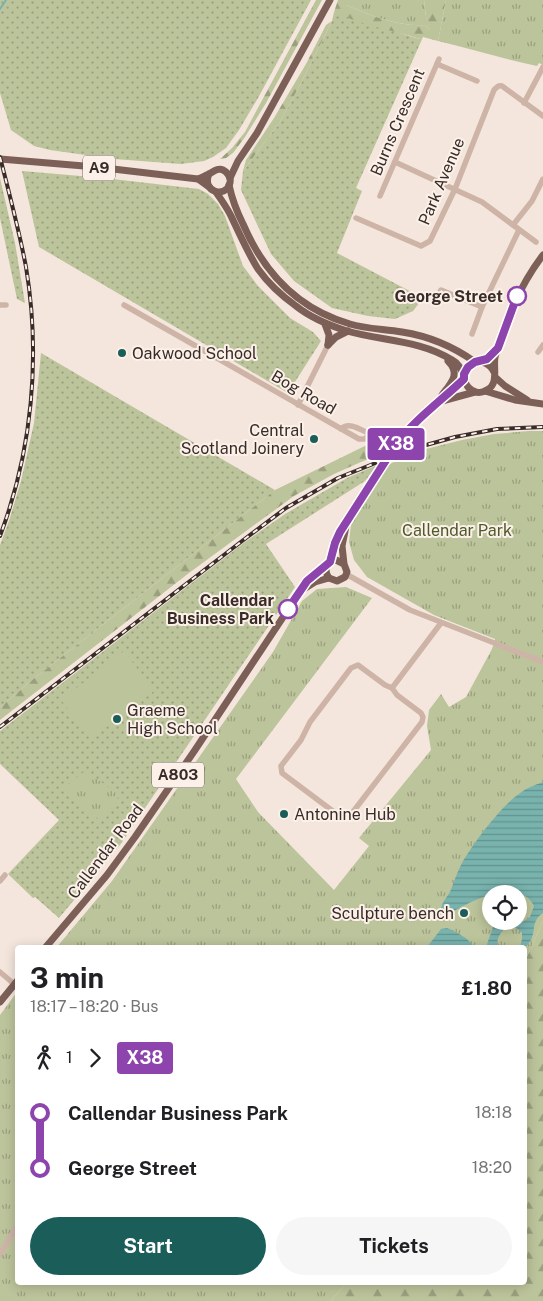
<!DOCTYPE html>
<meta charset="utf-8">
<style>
body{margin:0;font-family:"Public Sans",sans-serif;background:#f6f6f6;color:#202124;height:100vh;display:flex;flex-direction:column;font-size:19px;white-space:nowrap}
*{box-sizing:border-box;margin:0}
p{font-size:16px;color:#757577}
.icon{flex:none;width:28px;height:28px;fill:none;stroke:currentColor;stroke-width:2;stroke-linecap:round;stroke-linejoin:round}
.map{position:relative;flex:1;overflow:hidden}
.panel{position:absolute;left:15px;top:945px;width:512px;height:340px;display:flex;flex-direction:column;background:#fff;border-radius:5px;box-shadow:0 2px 12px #0003}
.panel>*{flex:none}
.badge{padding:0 10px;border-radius:4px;font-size:18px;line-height:32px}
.buttons{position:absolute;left:482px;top:885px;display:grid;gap:10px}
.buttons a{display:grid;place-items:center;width:45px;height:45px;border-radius:50%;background:#fff;box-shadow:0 2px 12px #0003;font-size:25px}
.map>.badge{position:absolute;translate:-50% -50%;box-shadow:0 0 0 2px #fff}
.legs{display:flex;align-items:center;gap:8px;height:55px;padding:0 15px;font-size:16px}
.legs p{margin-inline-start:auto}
.head{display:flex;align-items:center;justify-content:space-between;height:85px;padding:0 15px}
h1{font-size:28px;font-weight:700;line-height:38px}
.action{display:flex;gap:10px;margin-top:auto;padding:10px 15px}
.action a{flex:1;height:58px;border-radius:30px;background:#1b5e59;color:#fff;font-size:20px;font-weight:700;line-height:58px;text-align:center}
.action a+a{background:#f6f6f6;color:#202124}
ul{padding:0 15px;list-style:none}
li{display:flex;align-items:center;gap:18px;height:55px;font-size:19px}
li i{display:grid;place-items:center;width:8px;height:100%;margin:0 6px;background:currentColor}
li i::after{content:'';width:12px;height:12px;margin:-6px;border:4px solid;border-radius:50%;background:#fff}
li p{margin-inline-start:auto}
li:first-child i{background:linear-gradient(#0000 50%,currentColor 0)}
li:last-child i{background:linear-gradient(currentColor 50%,#0000 0)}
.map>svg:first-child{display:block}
.grass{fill:url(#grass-dots)}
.forest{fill:url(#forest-firs)}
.park{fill:url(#park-tufts);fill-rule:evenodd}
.pitch{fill:#bcc49b}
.water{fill:url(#water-rules)}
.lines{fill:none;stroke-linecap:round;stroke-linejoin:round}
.stream{stroke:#79b3ae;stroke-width:2}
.minor{stroke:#cdb4a7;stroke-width:5.5}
.major{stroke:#7c6058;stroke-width:7}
.rail-casing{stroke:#392b28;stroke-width:4}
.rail{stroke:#fbf1e9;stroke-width:2;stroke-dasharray:5.5;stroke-linecap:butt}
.line-1-casing{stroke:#fff;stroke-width:11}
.line-1{stroke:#8e44ad;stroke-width:8}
.stop-1-dot{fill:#fff;stroke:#8e44ad;stroke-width:2.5}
.poi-dot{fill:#1b5e59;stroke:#fbf1e9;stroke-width:2}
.labels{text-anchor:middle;stroke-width:4;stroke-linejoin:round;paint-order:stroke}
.shield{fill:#fbf1e9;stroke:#736662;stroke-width:1}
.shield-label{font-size:15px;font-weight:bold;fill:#392b28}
.street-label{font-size:16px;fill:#392b28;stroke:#fbf1e9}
.stop-label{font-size:16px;font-weight:bold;fill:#392b28;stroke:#fbf1e9;text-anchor:end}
.poi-label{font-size:16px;fill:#392b28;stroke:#fbf1e9;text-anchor:start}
.park-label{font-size:16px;fill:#4e592a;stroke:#fbf1e9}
</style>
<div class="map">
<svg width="543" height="1301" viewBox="0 0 543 1301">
<defs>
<pattern id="grass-dots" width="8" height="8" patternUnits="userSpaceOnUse" patternTransform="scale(1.25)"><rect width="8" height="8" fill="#bcc49b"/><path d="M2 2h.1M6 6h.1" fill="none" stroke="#9a9f7e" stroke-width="1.8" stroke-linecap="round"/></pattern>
<pattern id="forest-firs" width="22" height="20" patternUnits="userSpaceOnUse" patternTransform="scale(1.25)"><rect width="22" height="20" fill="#bcc49b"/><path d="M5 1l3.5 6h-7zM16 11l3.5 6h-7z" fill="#9a9f7e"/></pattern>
<pattern id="park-tufts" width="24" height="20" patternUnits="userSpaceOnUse" patternTransform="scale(1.25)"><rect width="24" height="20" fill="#bcc49b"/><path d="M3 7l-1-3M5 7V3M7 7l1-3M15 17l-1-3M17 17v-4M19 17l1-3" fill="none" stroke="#9a9f7e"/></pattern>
<pattern id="water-rules" width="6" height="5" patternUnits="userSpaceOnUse" patternTransform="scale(1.25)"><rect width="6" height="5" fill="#79b3ae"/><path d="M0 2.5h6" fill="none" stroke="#64928e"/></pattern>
</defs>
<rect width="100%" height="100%" fill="#f4e6dc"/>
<g class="grass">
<path d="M0 0H311L258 98 239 130 226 148 213 157 204 161 181 164 114 159 50 150 34 146 11 130 0 93Z"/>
<path d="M334 12 419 39 423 37 356 188 362 191 337 253 423 298 413 311 395 319 368 316 332 308 294 281 271 254 241 190 243 171 280 122 301 83 332 21Z"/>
<path d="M22 171 104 178 199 189 208 194 218 204 225 216 243 266 258 286 290 318 313 332 321 341 288 393 39 247Z"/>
<path d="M0 178 15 243 25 303 17 299 0 218Z"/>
<path d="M41 353 275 490 32 680 0 707V545L9 521 21 481 34 423Z"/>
<path d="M377 465 365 481 266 544 295 587 120 845 59 918 35 897 33 898 8 874 59 820 0 764V731L245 542 285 514 347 478Z"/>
</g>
<g class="forest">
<path d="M316 0H322L266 103 245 137 233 153 226 158 220 159 232 148 245 132Z"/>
<path d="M338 0H346V5C370 15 398 27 425 25L430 30 426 17 424 0H446L438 41 423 37 420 39C403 33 386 30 369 25 357 21 345 17 334 12Z"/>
<path d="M332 21 301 83 280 122 243 171 246 160 274 118 306 64 326 25Z"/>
<path d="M375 441 388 448 384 453 361 462 334 474 294 496 189 573 0 720V707L32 680 275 490Z"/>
<path d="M543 921V1301H331L346 1283 525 1282V961Z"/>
</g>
<g class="park">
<path d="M346 0H424L426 17 431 31 425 25C398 27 370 15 346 5Z"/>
<path d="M446 0H543V65L539 63 537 66C504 59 471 49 438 41Z"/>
<path d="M529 431H543V921L525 961V948H56L112 881 273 652 302 601 317 589 346 587 372 598 236 779 258 812 334 890 369 846 359 838 431 750 427 726 429 710 441 694 449 707 466 697 492 649 495 639 434 615 367 577 354 560 349 542 351 525 386 466 416 451 430 448 462 440 494 434ZM491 894H519V921H491Z"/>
<path d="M85 771 120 795 101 821 62 789Z"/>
<path d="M17 992 18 1282 346 1283 331 1301H0V1015Z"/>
</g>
<path class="pitch" d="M124 651 154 691 91 739 61 700Z"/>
<g class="water">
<path d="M543 782V913C531 921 536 930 531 940 529 943 527 945 525 947H520L522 939V933L514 926 508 925C502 931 494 940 499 947H486L495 921H514L521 923 530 917 534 906C530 899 527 895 519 895V894H491V895C480 897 469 903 459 908 454 911 450 914 444 916L441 913C440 904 446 899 450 892 454 882 457 872 462 863 473 844 501 806 519 794 526 788 535 785 543 782Z"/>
<path d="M447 928C457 932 468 938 474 947H427L441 929Z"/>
</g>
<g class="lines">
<path class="stream" d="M0 9 6 0"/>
<g class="minor">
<path d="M437 64 477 81"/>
<path d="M524 103 543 67"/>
<path d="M395 162 482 202 536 242"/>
<path d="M380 196 439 59"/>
<path d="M356 218 421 246 430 241 455 189 494 90C497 87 498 85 502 86L543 116"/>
<path d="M513 225 532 201 543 179"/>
<path d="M437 298 441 290 482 307"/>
<path d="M0 305H6"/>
<path d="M124 305 359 439H365L370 434 378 438"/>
<path d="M472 334 482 307 519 230"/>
<path d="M538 352 543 345"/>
<path d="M298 405 328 345"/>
<path d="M341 429C349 421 361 430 370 434"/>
<path d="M346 574 410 610 543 662"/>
<path d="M358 665 385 685 392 688 397 695 421 713 423 717 422 722 349 817 342 818 282 773 281 766 301 740 310 722 351 668Z"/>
<path d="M392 688 441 623"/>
<path d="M0 881 5 875"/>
<path d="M0 972 14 984"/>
<path d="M0 1254 18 1224"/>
</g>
<g class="major">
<path d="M0 159 96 167 198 179 209 187"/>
<path d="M230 178 238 161 257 133 330 0"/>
<path d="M198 179C201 178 205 176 209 174 214 171 220 166 226 172 229 175 231 179 230 183 226 199 201 192 209 174"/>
<path d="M229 185C232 199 237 212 243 224 264 273 298 309 350 324 366 329 385 329 402 332 428 336 454 347 475 362"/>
<path d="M216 192C222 201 228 209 232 218 240 235 248 253 258 269 268 283 282 296 296 306 311 318 328 325 347 331 381 341 421 340 452 360 458 363 461 369 464 375"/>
<path d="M325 324 329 335 328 345"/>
<path d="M328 345 336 337 348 331"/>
<path d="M494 372C485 354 460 362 465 381 466 386 470 390 476 392 479 393 484 392 487 390 499 384 493 368 495 357 507 319 518 288 543 255"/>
<path d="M495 377 505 386 527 400"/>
<path d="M485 391 515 400 543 404"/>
<path d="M442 395C451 383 461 374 448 361"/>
<path d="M442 401 475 392"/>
<path d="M331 562 335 543 340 532 395 446 404 434 422 416 464 379"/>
<path d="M344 564 336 560C327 562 323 570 329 578L337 581 345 577 347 572 344 564 342 546 346 526"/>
<path d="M302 590 315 582 329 578"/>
<path d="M45 948 107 875 135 837 195 750 307 581 312 576 327 566"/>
<path d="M0 1002 18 980"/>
</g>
<g class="rail-casing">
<g id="rail">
<path d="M0 157C9 193 19 230 26 267 41 357 32 451 0 536"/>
<path d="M0 727 246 538 286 508 338 478 408 450 455 437 497 429 543 427"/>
</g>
</g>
<use href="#rail" class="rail"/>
</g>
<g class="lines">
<g class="line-1-casing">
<path id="line-1" d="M288 609 307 581 330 562 335 543 340 532 395 446C414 420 441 401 464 379V374L468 367 475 362 487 359 498 348 517 296"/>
</g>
<use href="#line-1" class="line-1"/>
</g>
<g class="stop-1-dot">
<circle cx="517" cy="296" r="9"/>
<circle cx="288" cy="609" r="9"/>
</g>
<g class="poi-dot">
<circle cx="122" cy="353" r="5"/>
<circle cx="314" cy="439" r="5"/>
<circle cx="117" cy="719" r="5"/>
<circle cx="284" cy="814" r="5"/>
<circle cx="464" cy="913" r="5"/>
</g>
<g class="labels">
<g class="shield">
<rect x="83" y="155.5" width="32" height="25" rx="4"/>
<rect x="152" y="762.5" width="52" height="25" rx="4"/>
</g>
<g class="shield-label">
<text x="99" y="173">A9</text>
<text x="178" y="780">A803</text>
</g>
<g class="street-label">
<text transform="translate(397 122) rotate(-67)" y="6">Burns Crescent</text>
<text transform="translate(441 181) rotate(-67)" y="6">Park Avenue</text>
<text transform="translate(304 392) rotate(30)" y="6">Bog Road</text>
<text transform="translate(105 851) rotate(-53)" y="6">Callendar Road</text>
</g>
<g class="stop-label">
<text x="503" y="302">George Street</text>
<text x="274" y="606">Callendar<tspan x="274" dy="18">Business Park</tspan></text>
</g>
<g class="poi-label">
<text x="132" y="359">Oakwood School</text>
<text x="304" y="436" text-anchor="end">Central<tspan x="304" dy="18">Scotland Joinery</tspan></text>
<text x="127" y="716">Graeme<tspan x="127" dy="18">High School</tspan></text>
<text x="294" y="820">Antonine Hub</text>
<text x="454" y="919" text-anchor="end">Sculpture bench</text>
</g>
<g class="park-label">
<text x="457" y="536">Callendar Park</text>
</g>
</g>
</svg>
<div class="buttons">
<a><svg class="icon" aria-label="locate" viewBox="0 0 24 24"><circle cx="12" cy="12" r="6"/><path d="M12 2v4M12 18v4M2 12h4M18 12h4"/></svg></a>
</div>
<b class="badge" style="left:396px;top:444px;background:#8e44ad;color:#fff">X38</b>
<section class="panel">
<div class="head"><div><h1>3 min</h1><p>18:17 – 18:20 · Bus</p></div><b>£1.80</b></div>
<div class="legs"><svg class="icon" aria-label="walk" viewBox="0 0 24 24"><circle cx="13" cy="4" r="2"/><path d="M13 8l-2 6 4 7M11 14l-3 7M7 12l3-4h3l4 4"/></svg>1<svg class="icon" aria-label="forward" viewBox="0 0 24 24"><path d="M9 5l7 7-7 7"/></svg><b class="badge" style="background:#8e44ad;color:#fff">X38</b></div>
<ul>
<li><i style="color:#8e44ad"></i><b>Callendar Business Park</b><p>18:18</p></li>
<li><i style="color:#8e44ad"></i><b>George Street</b><p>18:20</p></li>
</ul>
<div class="action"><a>Start</a><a>Tickets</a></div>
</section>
</div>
